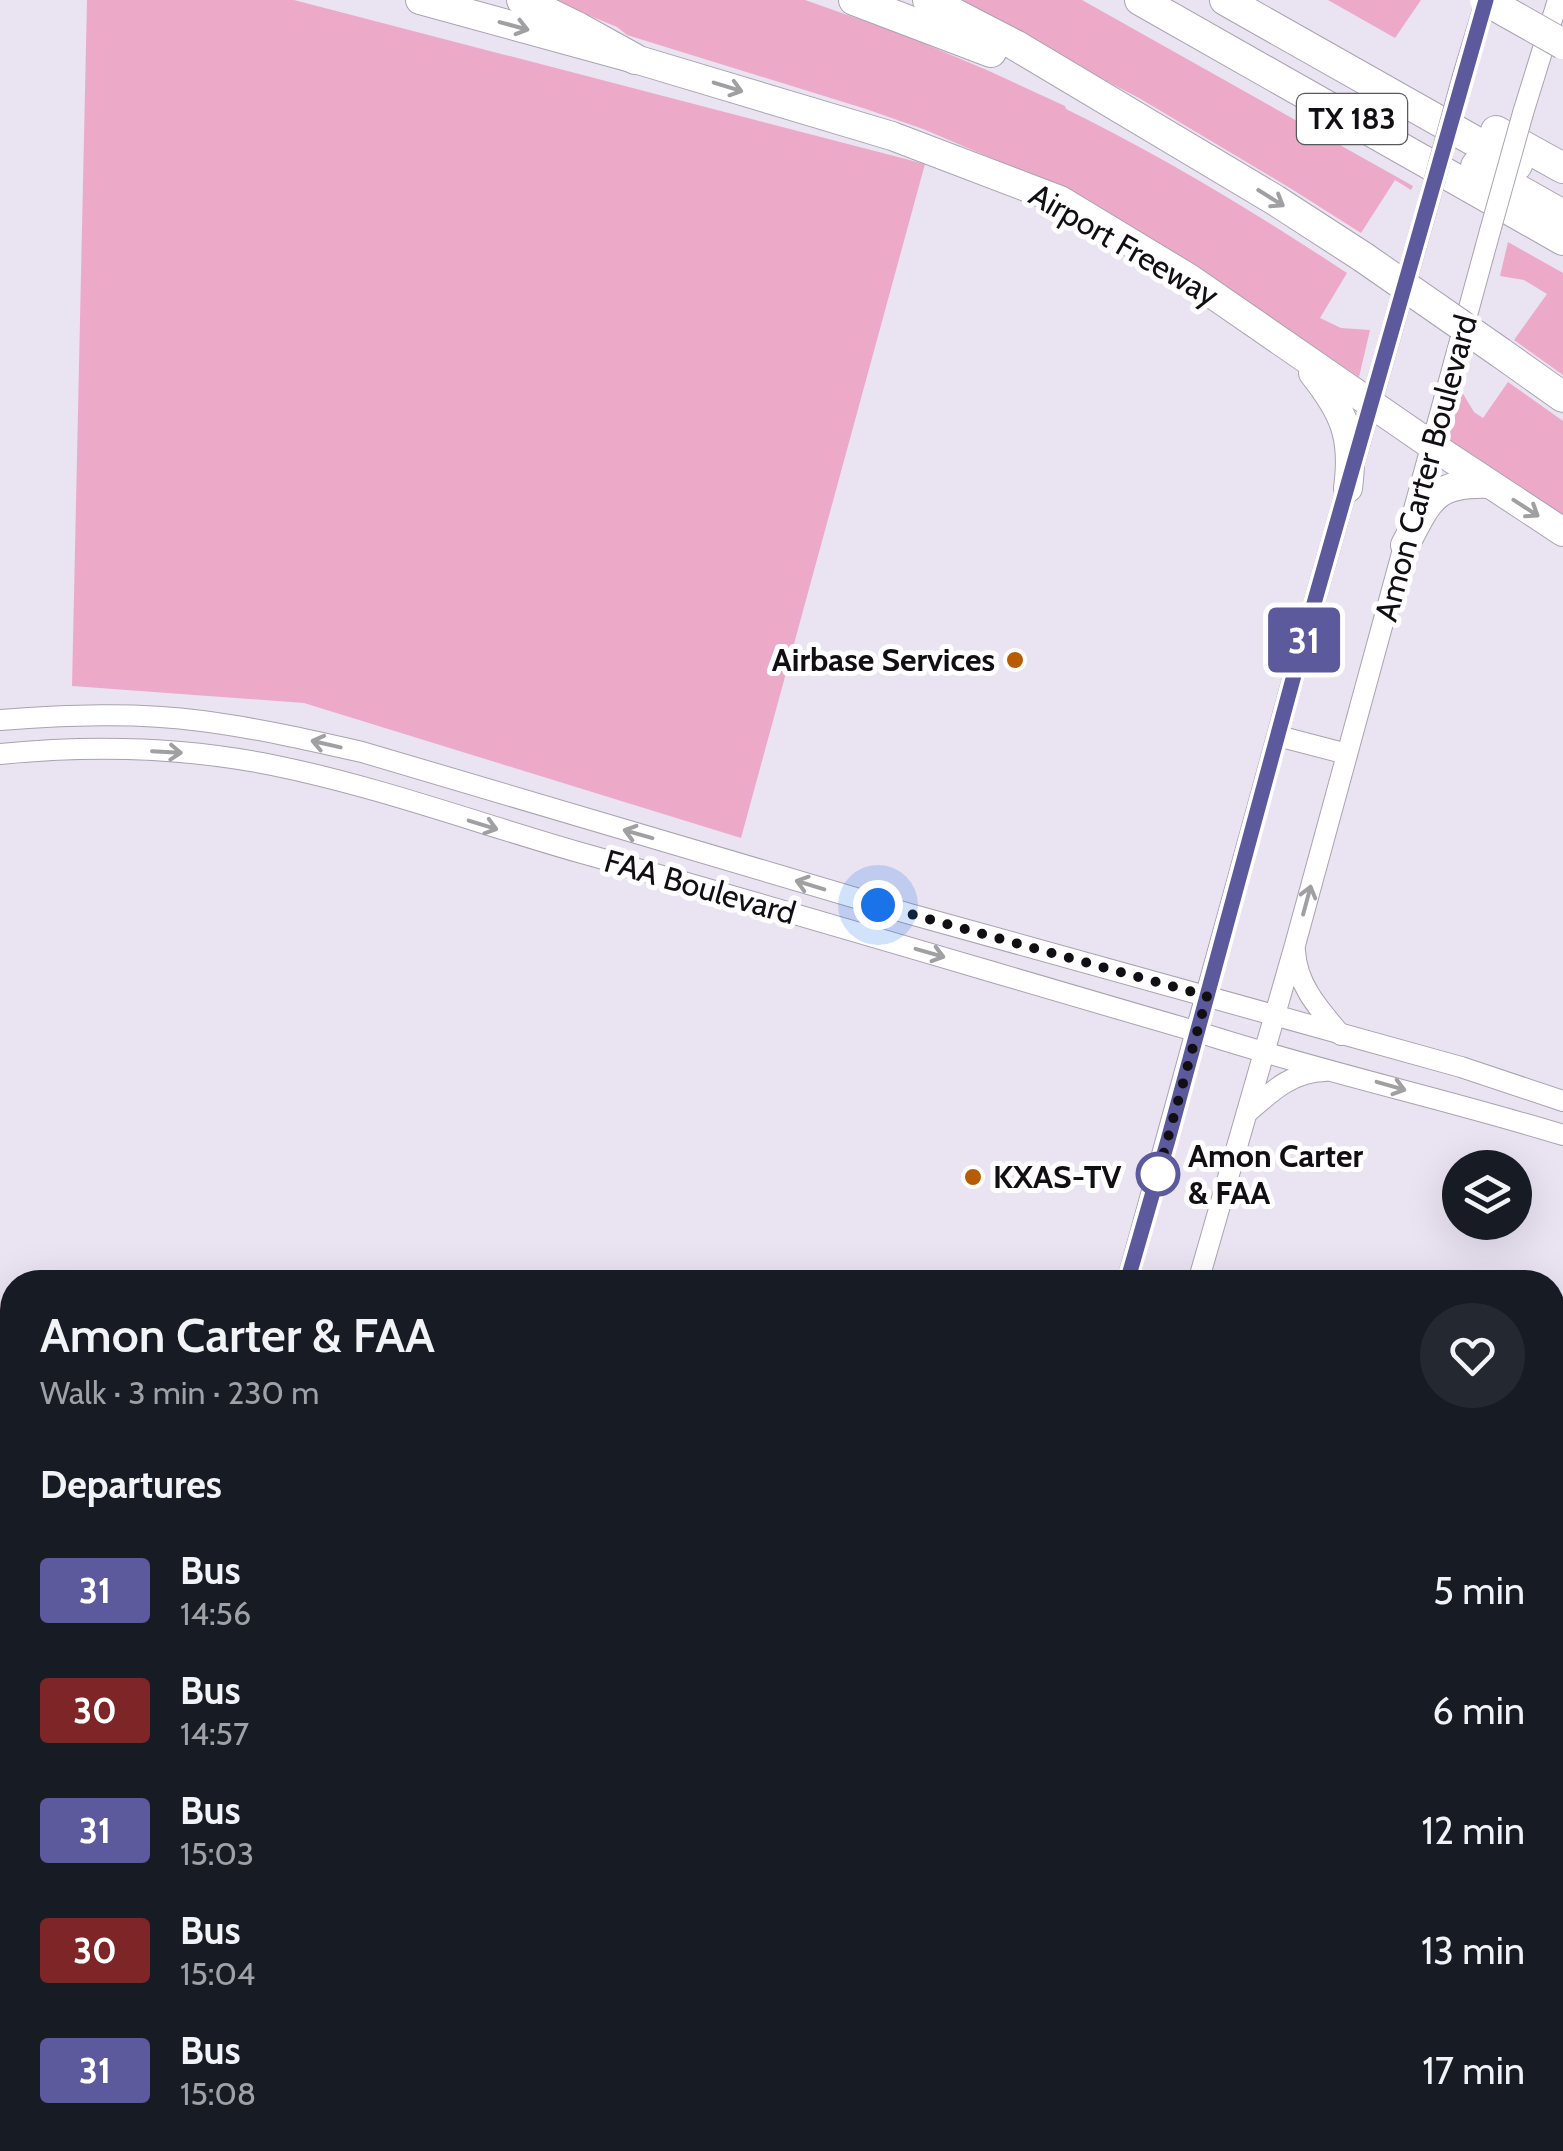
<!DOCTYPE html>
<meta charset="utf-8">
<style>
body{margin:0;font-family:Cabin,sans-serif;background:#242831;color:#f1f3f6;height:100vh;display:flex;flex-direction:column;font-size:38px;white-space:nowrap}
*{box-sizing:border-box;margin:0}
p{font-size:32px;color:#9ea1a6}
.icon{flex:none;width:55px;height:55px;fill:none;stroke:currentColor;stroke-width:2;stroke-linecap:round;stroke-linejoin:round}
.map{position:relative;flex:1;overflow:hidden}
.panel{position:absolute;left:0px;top:1270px;width:1565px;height:882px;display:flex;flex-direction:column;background:#171b24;border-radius:40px 40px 0 0;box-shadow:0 10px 40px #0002}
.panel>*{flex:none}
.badge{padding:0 20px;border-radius:8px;font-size:35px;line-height:65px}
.fabs{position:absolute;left:1442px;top:1150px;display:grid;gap:20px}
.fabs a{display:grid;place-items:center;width:90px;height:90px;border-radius:50%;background:#171b24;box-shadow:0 10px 40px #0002;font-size:50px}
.you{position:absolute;width:50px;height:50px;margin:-25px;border:8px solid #fff;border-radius:50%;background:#1a73e8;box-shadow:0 0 0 15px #1a73e833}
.map>.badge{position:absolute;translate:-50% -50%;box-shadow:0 0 0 5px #fff}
h2{padding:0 40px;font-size:38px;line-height:90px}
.round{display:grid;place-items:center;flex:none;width:105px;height:105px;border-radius:52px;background:#242831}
.overview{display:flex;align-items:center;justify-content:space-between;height:170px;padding:0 40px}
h1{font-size:48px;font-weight:600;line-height:75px}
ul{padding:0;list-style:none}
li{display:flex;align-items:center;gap:30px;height:120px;padding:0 40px}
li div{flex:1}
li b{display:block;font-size:38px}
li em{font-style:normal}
li .badge{min-width:110px;font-weight:700;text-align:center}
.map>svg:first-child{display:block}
.green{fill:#ecaac8}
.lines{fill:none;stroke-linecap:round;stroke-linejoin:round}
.minor-casing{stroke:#a9a2b0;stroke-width:22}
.major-casing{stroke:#a9a2b0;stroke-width:30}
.highway-casing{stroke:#a9a2b0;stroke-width:32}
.minor{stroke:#fff;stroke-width:20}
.major{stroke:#fff;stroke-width:28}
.highway{stroke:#fff;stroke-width:30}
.minor-bridge-casing{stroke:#a9a2b0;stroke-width:22;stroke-linecap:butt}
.highway-bridge-casing{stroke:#a9a2b0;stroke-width:32;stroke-linecap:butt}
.minor-bridge{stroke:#fff;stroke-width:20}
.highway-bridge{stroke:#fff;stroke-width:30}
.oneway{stroke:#a09fa1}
.line-casing{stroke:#fff;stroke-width:22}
.line{stroke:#5c599d;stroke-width:15}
.walk{stroke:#110f13;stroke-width:10;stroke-dasharray:0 18}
.poi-dot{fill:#b85c03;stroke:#fff;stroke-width:4}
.stop-dot{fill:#fff;stroke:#5c599d;stroke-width:5}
.labels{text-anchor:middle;stroke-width:10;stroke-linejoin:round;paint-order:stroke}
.shield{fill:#fff;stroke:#58575a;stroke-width:2.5}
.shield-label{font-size:30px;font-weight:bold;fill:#110f13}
.street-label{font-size:32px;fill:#110f13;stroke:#fff}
.poi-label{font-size:32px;font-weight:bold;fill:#110f13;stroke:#fff;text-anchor:end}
.stop-label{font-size:32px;font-weight:bold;fill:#110f13;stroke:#fff;text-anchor:start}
</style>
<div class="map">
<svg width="1563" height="2151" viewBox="0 0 1563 2151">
<rect width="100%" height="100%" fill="#eae3f2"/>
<g class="green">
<path d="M87 0H294L925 164 741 838 304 703 72 686Z"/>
<path d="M552 0H805L904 35 989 71 1065 106 1066 109C1164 157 1256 213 1347 273L1320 318 1341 328 1370 330 1359 377 1187 260 1052 184 923 129 866 109 627 35 617 27Z"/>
<path d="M950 0H1082L1413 186 1411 190 1395 180 1361 233 1290 188 1139 98Z"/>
<path d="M1328 0H1421L1395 38Z"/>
<path d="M1508 242 1563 273V375L1514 340 1547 294 1524 280 1500 276Z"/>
<path d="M1508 382 1563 421V516L1448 440 1462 392 1474 412 1483 418Z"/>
</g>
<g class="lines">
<g class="minor-casing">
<g id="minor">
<path d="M1463 76 1486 0"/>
<path d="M1523 113 1558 0"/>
<path d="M0 720C66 715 136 712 202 721 256 728 309 740 362 752L910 914 1461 1067 1563 1101"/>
<path d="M1278 736 1347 754"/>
<path d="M0 754C90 745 183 747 272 765 376 786 477 823 578 852 785 910 991 972 1198 1032 1318 1071 1442 1098 1563 1135"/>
<path d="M1295 951C1297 986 1320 1010 1341 1035"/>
<path d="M1247 1113C1271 1092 1291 1072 1325 1071"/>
<path d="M1127 1282 1303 642 1430 197"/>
<path d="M1198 1282 1295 945 1490 231"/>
<path d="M1552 1933 1563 1899"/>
<path d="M0 1975 12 1979"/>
<path d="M0 2012 12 2015"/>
<path d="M461 2140 500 2151"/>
<path d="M568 2140 606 2151"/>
<path d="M868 2151 875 2140"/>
<path d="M947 2151 950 2140"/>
<path d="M1488 2151 1491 2140"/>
</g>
</g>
<g class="major-casing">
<g id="major">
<path d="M420 0 635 59 892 136 1060 200 1189 278 1431 445 1563 532"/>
<path d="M1313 373C1344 412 1355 437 1348 488"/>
<path d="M1405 545C1429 500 1433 482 1489 484"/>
</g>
</g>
<g class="highway-casing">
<g id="highway">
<path d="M522 0 579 28 635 59"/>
<path d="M854 0 991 52"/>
<path d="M928 0 1015 45 1275 200 1363 257"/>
<path d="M1140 0 1563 240"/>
<path d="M1225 0 1517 165"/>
<path d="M1496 131 1563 168"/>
<path d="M1476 166 1563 215"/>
<path d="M1501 353 1563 397"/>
</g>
</g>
<use href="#minor" class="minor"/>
<use href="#major" class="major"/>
<use href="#highway" class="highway"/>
<g class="minor-bridge-casing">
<g id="minor-bridge">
<path d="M1430 197 1463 76"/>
<path d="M1490 231 1523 113"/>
</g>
</g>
<g class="highway-bridge-casing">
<g id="highway-bridge">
<path d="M1485 0 1563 44"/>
<path d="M1363 257 1501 353"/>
</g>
</g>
<use href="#minor-bridge" class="minor-bridge"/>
<use href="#highway-bridge" class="highway-bridge"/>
</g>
<defs><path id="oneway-shaft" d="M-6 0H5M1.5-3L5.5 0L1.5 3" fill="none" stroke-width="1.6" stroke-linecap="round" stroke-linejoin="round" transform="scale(2.5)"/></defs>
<g class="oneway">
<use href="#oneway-shaft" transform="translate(514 26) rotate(15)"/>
<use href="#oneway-shaft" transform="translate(728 87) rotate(17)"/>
<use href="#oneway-shaft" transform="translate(1271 198) rotate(32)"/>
<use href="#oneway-shaft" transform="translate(1526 508) rotate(33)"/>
<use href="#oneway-shaft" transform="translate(326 744) rotate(-167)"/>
<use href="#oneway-shaft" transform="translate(167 752) rotate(3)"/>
<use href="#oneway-shaft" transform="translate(483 825) rotate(17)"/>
<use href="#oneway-shaft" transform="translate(638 834) rotate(-164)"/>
<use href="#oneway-shaft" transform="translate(810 885) rotate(-163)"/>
<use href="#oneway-shaft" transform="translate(1307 900) rotate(-75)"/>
<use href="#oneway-shaft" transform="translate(930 953) rotate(16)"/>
<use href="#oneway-shaft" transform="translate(1391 1086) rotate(16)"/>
</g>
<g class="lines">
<g class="line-casing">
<path id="line" d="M1127 1282 1168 1140 1303 642 1486 0"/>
</g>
<use href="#line" class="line"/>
<path class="walk" d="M878 905 1207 996 1158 1174"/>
</g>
<g class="poi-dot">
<circle cx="1015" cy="660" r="10"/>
<circle cx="973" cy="1177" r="10"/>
</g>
<circle class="stop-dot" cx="1158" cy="1174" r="20"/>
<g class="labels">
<rect class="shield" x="1297" y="94" width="110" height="50" rx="8"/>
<g class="shield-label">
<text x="1352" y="129">TX 183</text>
</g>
<g class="street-label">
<text transform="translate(1124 245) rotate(30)" y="11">Airport Freeway</text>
<text transform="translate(1426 468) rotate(-75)" y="11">Amon Carter Boulevard</text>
<text transform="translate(700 887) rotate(16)" y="11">FAA Boulevard</text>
</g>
<g class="poi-label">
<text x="995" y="671">Airbase Services</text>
<text x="993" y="1188" text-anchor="start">KXAS-TV</text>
</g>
<g class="stop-label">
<text x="1188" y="1167">Amon Carter<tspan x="1188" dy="37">&amp; FAA</tspan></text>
</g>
</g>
</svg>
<div class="fabs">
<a><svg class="icon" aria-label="layers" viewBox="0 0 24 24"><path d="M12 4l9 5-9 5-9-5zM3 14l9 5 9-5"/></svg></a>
</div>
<div class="you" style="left:878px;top:905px"></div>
<b class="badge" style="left:1304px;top:640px;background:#5c599d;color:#fff">31</b>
<section class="panel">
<div class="overview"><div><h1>Amon Carter &amp; FAA</h1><p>Walk · 3 min · 230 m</p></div><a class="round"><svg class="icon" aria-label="heart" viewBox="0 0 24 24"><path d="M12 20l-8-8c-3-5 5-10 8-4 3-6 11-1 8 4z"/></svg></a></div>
<h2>Departures</h2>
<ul>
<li><span class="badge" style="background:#5c599d;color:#fff">31</span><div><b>Bus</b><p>14:56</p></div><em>5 min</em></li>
<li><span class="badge" style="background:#7d2527;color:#fff">30</span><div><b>Bus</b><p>14:57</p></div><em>6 min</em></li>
<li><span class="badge" style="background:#5c599d;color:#fff">31</span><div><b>Bus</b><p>15:03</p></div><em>12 min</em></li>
<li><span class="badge" style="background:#7d2527;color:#fff">30</span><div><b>Bus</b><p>15:04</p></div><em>13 min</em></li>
<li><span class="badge" style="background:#5c599d;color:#fff">31</span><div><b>Bus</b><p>15:08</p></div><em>17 min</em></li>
</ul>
</section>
</div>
